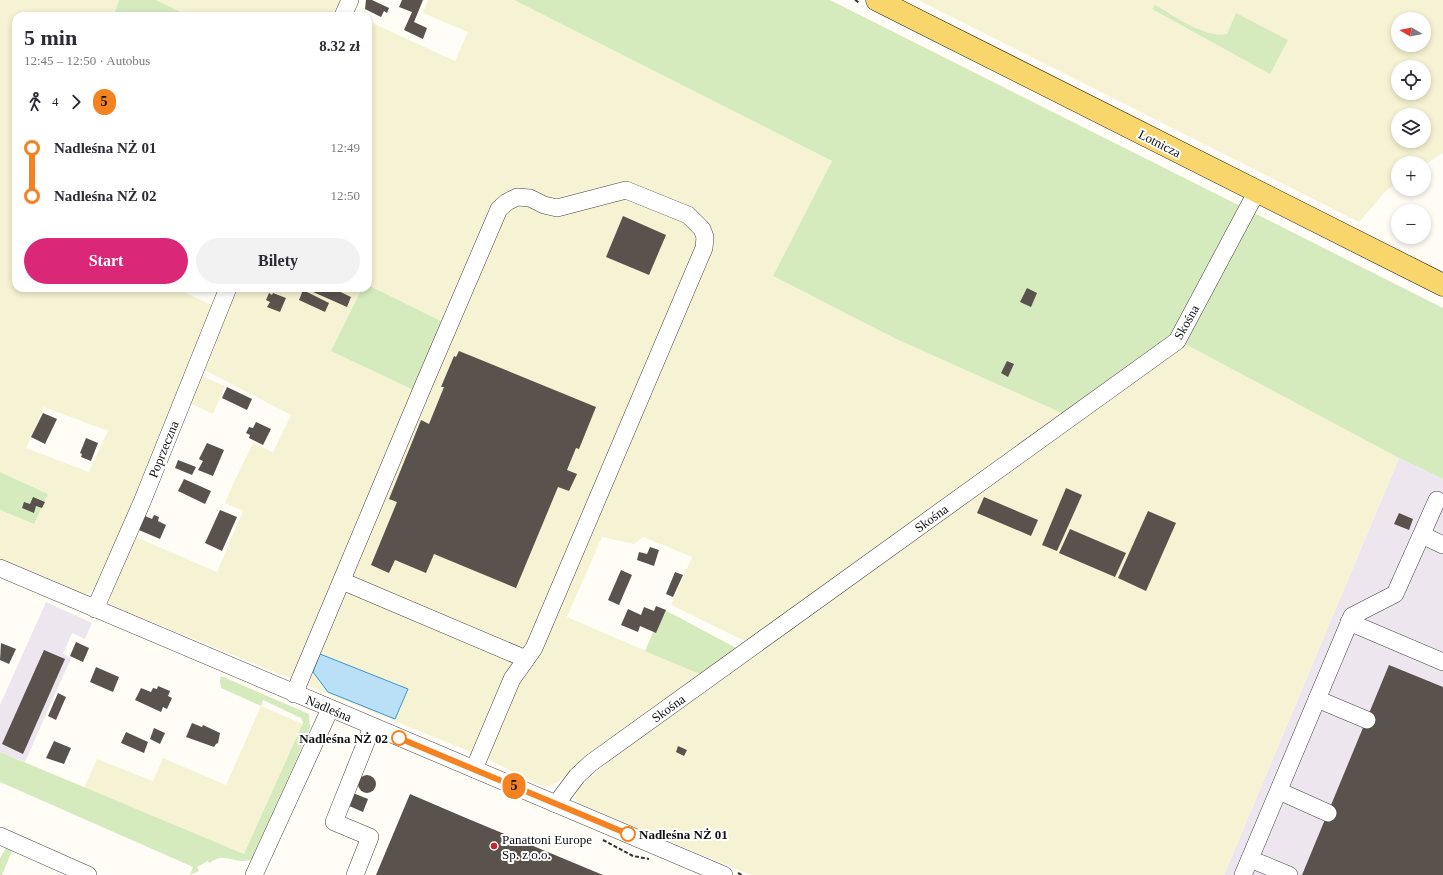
<!DOCTYPE html>
<html lang="pl">
<meta charset="utf-8">
<style>
body{margin:0;font-family:"Times New Roman",serif;background:#f2f2f3;color:#2b2b33;height:100vh;display:flex;flex-direction:column;font-size:15px;white-space:nowrap}
*{box-sizing:border-box;margin:0}
p{font-size:13px;color:#7c7c81}
.icon{flex:none;width:22px;height:22px;fill:none;stroke:currentColor;stroke-width:2;stroke-linecap:round;stroke-linejoin:round}
.map{position:relative;flex:1;overflow:hidden}
.sheet{position:absolute;left:12px;top:12px;width:360px;height:280px;display:flex;flex-direction:column;background:#fff;border-radius:12px;box-shadow:0 2px 6px #0003}
.sheet>*{flex:none}
.badge{padding:0 8px;border-radius:13px;font-size:14px;line-height:26px}
.needle{width:26px;rotate:280deg}
.tools{position:absolute;left:1391px;top:12px;display:grid;gap:8px}
.tools a{display:grid;place-items:center;width:40px;height:40px;border-radius:50%;background:#fff;box-shadow:0 2px 6px #0003;font-size:20px}
.map>.badge{position:absolute;translate:-50% -50%;box-shadow:0 0 0 2px #fff}
.legs{display:flex;align-items:center;gap:6px;height:44px;padding:0 12px;font-size:13px}
.legs p{margin-inline-start:auto}
.head{display:flex;align-items:center;justify-content:space-between;height:68px;padding:0 12px}
h1{font-size:22px;font-weight:700;line-height:30px}
.button{display:flex;gap:8px;margin-top:auto;padding:8px 12px}
.button a{flex:1;height:46px;border-radius:24px;background:#db2777;color:#fff;font-size:16px;font-weight:700;line-height:46px;text-align:center}
.button a+a{background:#f2f2f3;color:#2b2b33}
ul{padding:0 12px;list-style:none}
li{display:flex;align-items:center;gap:14px;height:48px;font-size:15px}
li i{display:grid;place-items:center;width:6px;height:100%;margin:0 5px;background:currentColor}
li i::after{content:'';width:10px;height:10px;margin:-5px;border:3px solid;border-radius:50%;background:#fff}
li p{margin-inline-start:auto}
li:first-child i{background:linear-gradient(#0000 50%,currentColor 0)}
li:last-child i{background:linear-gradient(currentColor 50%,#0000 0)}
.map>svg:first-child{display:block}
.industrial{fill:#eee6ef}
.farmland{fill:#f6f3d4;fill-rule:evenodd}
.green{fill:#d5ebbd}
.water{fill:#b9e0f7;stroke:#3f96cf}
.building{fill:#5a524d}
.lines{fill:none;stroke-linecap:round;stroke-linejoin:round}
.minor-casing{stroke:#444;stroke-width:18}
.major-casing{stroke:#222;stroke-width:23}
.path{stroke:#333;stroke-width:2;stroke-dasharray:4 2;stroke-linecap:butt}
.minor{stroke:#fff;stroke-width:17}
.major{stroke:#f9d66b;stroke-width:22}
.line-1-casing{stroke:#fff;stroke-width:9}
.line-1{stroke:#f58220;stroke-width:6}
.stop-1-dot{fill:#fff;stroke:#f58220;stroke-width:2}
.poi-dot{fill:#c4262e;stroke:#fff;stroke-width:1.5}
.labels{text-anchor:middle;stroke-width:4;stroke-linejoin:round;paint-order:stroke}
.street-label{font-size:13px;fill:#111;stroke:#fff}
.stop-label{font-size:13px;font-weight:bold;fill:#111;stroke:#fff;text-anchor:end}
.poi-label{font-size:13px;fill:#111;stroke:#fff;text-anchor:start}
</style>
<div class="map">
<svg width="1443" height="875" viewBox="0 0 1443 875">
<rect width="100%" height="100%" fill="#fffdf5"/>
<g class="industrial">
<path d="M1399 458 1443 479V875H1224Z"/>
<path d="M46 602 92 623 85 639 72 633 63 654 71 658 25 762 0 752V705Z"/>
</g>
<g class="farmland">
<path d="M0 0H119L112 16H16V288H175L216 307 157 449 96 585 89 593 84 594 0 558V510L34 524 48 494 0 472ZM44 407 108 431 89 472 26 448Z"/>
<path d="M156 0H346L338 16H189Z"/>
<path d="M428 0H514L832 161 773 276 894 338 1066 415 749 643 671 605 692 557 643 537 634 544 602 537 567 617 704 676 575 768 559 781 549 786 538 785 488 759 113 606 109 601 131 535 217 572 243 511 225 503 233 484 253 443 273 452 291 415 199 367 232 288H362L331 351 445 323 368 285V21L455 61 468 32 423 13Z"/>
<path d="M918 0H1443V153L1424 165V163H1398V182L1386 191 1359 222ZM1398 19H1424V45H1398ZM1398 67H1424V93H1398ZM1398 115H1424V141H1398Z"/>
<path d="M1182 342 1399 458 1224 875H751L579 804 575 798 578 789 633 739Z"/>
<path d="M197 374 225 386 213 414 185 401Z"/>
<path d="M261 706 303 724 244 854 84 788 97 759 153 781 163 758 226 785Z"/>
</g>
<g class="green">
<path d="M119 0H156L189 16H113Z"/>
<path d="M514 0H830L1443 308V479L1399 458 1174 338 1066 415 894 338 773 276 832 161Z"/>
<path d="M1155 5C1173 15 1206 39 1227 34L1236 13 1288 40 1270 74 1152 9Z"/>
<path d="M368 285 445 323 416 391 331 351 362 288H368Z"/>
<path d="M0 472 48 494 34 524 0 510Z"/>
<path d="M663 609 738 649 704 676 645 651Z"/>
<path d="M221 676 309 714 310 728 254 857C245 866 232 857 222 858 217 858 213 861 209 863L208 861 197 867 199 871 190 875 193 867 0 782V752L244 854 303 723 301 718 263 700 261 706 221 688 220 681Z"/>
<path d="M6 848 12 851 2 875H0V858Z"/>
</g>
<path class="water" d="M320 654 408 689 395 719 328 692 313 672Z"/>
<g class="building">
<path d="M366 0H372L389 8 387 13 384 11 381 17 365 9Z"/>
<path d="M402 0H423L414 22 427 28 423 39 404 30 412 12 399 7Z"/>
<path d="M623 216 666 235 649 275 606 257Z"/>
<path d="M304 288H332L351 297 347 307Z"/>
<path d="M1027 288 1037 293 1031 307 1020 302Z"/>
<path d="M303 290 329 303 325 312 299 300Z"/>
<path d="M269 293 272 295 273 293 286 298 280 312 267 307 270 302 266 300Z"/>
<path d="M459 351 596 407 579 449 576 448 567 470 577 474 569 491 558 487 516 588 434 554 426 573 395 560 389 573 371 565 397 502 389 499 421 420 429 424 444 387H441L454 356 456 357Z"/>
<path d="M1007 361 1014 364 1008 377 1001 373Z"/>
<path d="M227 387 252 399 247 410 222 398Z"/>
<path d="M43 413 57 419 45 444 31 437Z"/>
<path d="M256 422 271 429 263 445 249 438 250 435 246 433 249 427 253 428Z"/>
<path d="M86 438 98 443 91 461 81 457 82 454 80 453Z"/>
<path d="M207 443 224 450 213 476 198 470 203 461 199 459Z"/>
<path d="M178 460 196 467 192 475 175 468Z"/>
<path d="M184 479 211 491 205 504 178 491Z"/>
<path d="M1066 488 1082 495 1057 551 1042 545Z"/>
<path d="M33 497 45 502 42 508 36 506 34 513 22 508 24 502 30 504Z"/>
<path d="M984 497 1038 520 1031 536 977 513Z"/>
<path d="M220 510 237 517 222 551 205 543Z"/>
<path d="M1148 511 1176 523 1146 591 1118 578Z"/>
<path d="M1399 513 1413 519 1409 530 1394 524Z"/>
<path d="M154 515 159 517 158 521 166 525 160 539 139 530 145 516 152 519Z"/>
<path d="M1070 529 1126 553 1115 577 1059 553Z"/>
<path d="M650 547 659 550 654 566 637 560 639 552 647 554Z"/>
<path d="M621 570 632 575 619 605 608 600Z"/>
<path d="M675 572 683 575 673 597 666 594Z"/>
<path d="M656 606 666 610 656 633 640 626 638 632 621 625 628 609 641 615 644 607 654 611Z"/>
<path d="M76 642 89 648 83 662 70 656Z"/>
<path d="M1 643 16 649 9 664 0 660Z"/>
<path d="M44 650 65 659 23 754 2 744Z"/>
<path d="M1389 665 1443 687V875H1302Z"/>
<path d="M96 667 119 677 113 692 90 682Z"/>
<path d="M158 686 170 691 168 696 172 698 167 709 163 707 161 712 135 700 141 688 151 692 153 688 157 689Z"/>
<path d="M58 693 66 697 56 720 48 716Z"/>
<path d="M192 723 202 727 203 725 220 733 218 743 216 744 214 747 186 737Z"/>
<path d="M154 728 165 733 160 744 150 739Z"/>
<path d="M126 732 148 742 144 753 121 743Z"/>
<path d="M54 741 71 748 64 764 46 758Z"/>
<path d="M678 746 687 750 684 756 676 752Z"/>
<circle cx="367" cy="784" r="9"/>
<path d="M353 793 368 799 363 812 347 805Z"/>
<path d="M410 794 466 818 603 875H376Z"/>
</g>
<g class="lines">
<g class="minor-casing">
<g id="minor">
<path d="M343 16 350 0"/>
<path d="M1422 535 1443 545"/>
<path d="M0 568 724 875"/>
<path d="M342 581 526 659"/>
<path d="M95 609 142 502 228 288"/>
<path d="M1349 622 1443 662"/>
<path d="M294 694 424 384 499 209 507 202 517 197 530 198 544 205 557 208 626 190 688 215 702 229 705 237 704 248 534 648 512 679 474 769"/>
<path d="M1317 699 1367 720"/>
<path d="M1279 791 1328 813"/>
<path d="M556 804 577 776 591 763 1177 341 1257 191"/>
<path d="M0 836 88 875"/>
<path d="M1250 859 1289 875"/>
<path d="M254 875 330 709"/>
<path d="M355 875 370 837 334 822 372 727"/>
<path d="M1243 875 1352 616 1395 594 1437 500"/>
</g>
</g>
<g class="major-casing">
<path id="major" d="M877 0 1443 285"/>
</g>
<g class="path">
<path d="M855 0 860 3"/>
<path d="M603 840 633 856 649 859"/>
<path d="M738 873 742 875"/>
</g>
<use href="#minor" class="minor"/>
<use href="#major" class="major"/>
</g>
<g class="lines">
<g class="line-1-casing">
<path id="line-1" d="M399 738 628 834"/>
</g>
<use href="#line-1" class="line-1"/>
</g>
<g class="stop-1-dot">
<circle cx="399" cy="738" r="7"/>
<circle cx="628" cy="834" r="7"/>
</g>
<circle class="poi-dot" cx="494" cy="846" r="4"/>
<g class="labels">
<g class="street-label">
<text transform="translate(1160 143) rotate(27)" y="5">Lotnicza</text>
<text transform="translate(1186 322) rotate(-60)" y="5">Skośna</text>
<text transform="translate(163 449) rotate(-68)" y="5">Poprzeczna</text>
<text transform="translate(931 518) rotate(-36)" y="5">Skośna</text>
<text transform="translate(329 708) rotate(23)" y="5">Nadleśna</text>
<text transform="translate(668 708) rotate(-36)" y="5">Skośna</text>
</g>
<g class="stop-label">
<text x="388" y="743">Nadleśna NŻ 02</text>
<text x="639" y="839" text-anchor="start">Nadleśna NŻ 01</text>
</g>
<g class="poi-label">
<text x="502" y="844">Panattoni Europe<tspan x="502" dy="15">Sp. z o.o.</tspan></text>
</g>
</g>
</svg>
<div class="tools">
<a><svg class="needle" viewBox="-14 -14 28 28"><path d="M0-13l5 13h-10z" fill="#e53935"/><path d="M0 13l5-13h-10z" fill="#7c7c81"/></svg></a>
<a><svg class="icon" aria-label="locate" viewBox="0 0 24 24"><circle cx="12" cy="12" r="6"/><path d="M12 2v4M12 18v4M2 12h4M18 12h4"/></svg></a>
<a><svg class="icon" aria-label="layers" viewBox="0 0 24 24"><path d="M12 4l9 5-9 5-9-5zM3 14l9 5 9-5"/></svg></a>
<a>+</a>
<a>−</a>
</div>
<b class="badge" style="left:514px;top:786px;background:#f58220;color:#111">5</b>
<section class="sheet">
<div class="head"><div><h1>5 min</h1><p>12:45 – 12:50 · Autobus</p></div><b>8.32 zł</b></div>
<div class="legs"><svg class="icon" aria-label="walk" viewBox="0 0 24 24"><circle cx="13" cy="4" r="2"/><path d="M13 8l-2 6 4 7M11 14l-3 7M7 12l3-4h3l4 4"/></svg>4<svg class="icon" aria-label="forward" viewBox="0 0 24 24"><path d="M9 5l7 7-7 7"/></svg><b class="badge" style="background:#f58220;color:#111">5</b></div>
<ul>
<li><i style="color:#f58220"></i><b>Nadleśna NŻ 01</b><p>12:49</p></li>
<li><i style="color:#f58220"></i><b>Nadleśna NŻ 02</b><p>12:50</p></li>
</ul>
<div class="button"><a>Start</a><a>Bilety</a></div>
</section>
</div>
